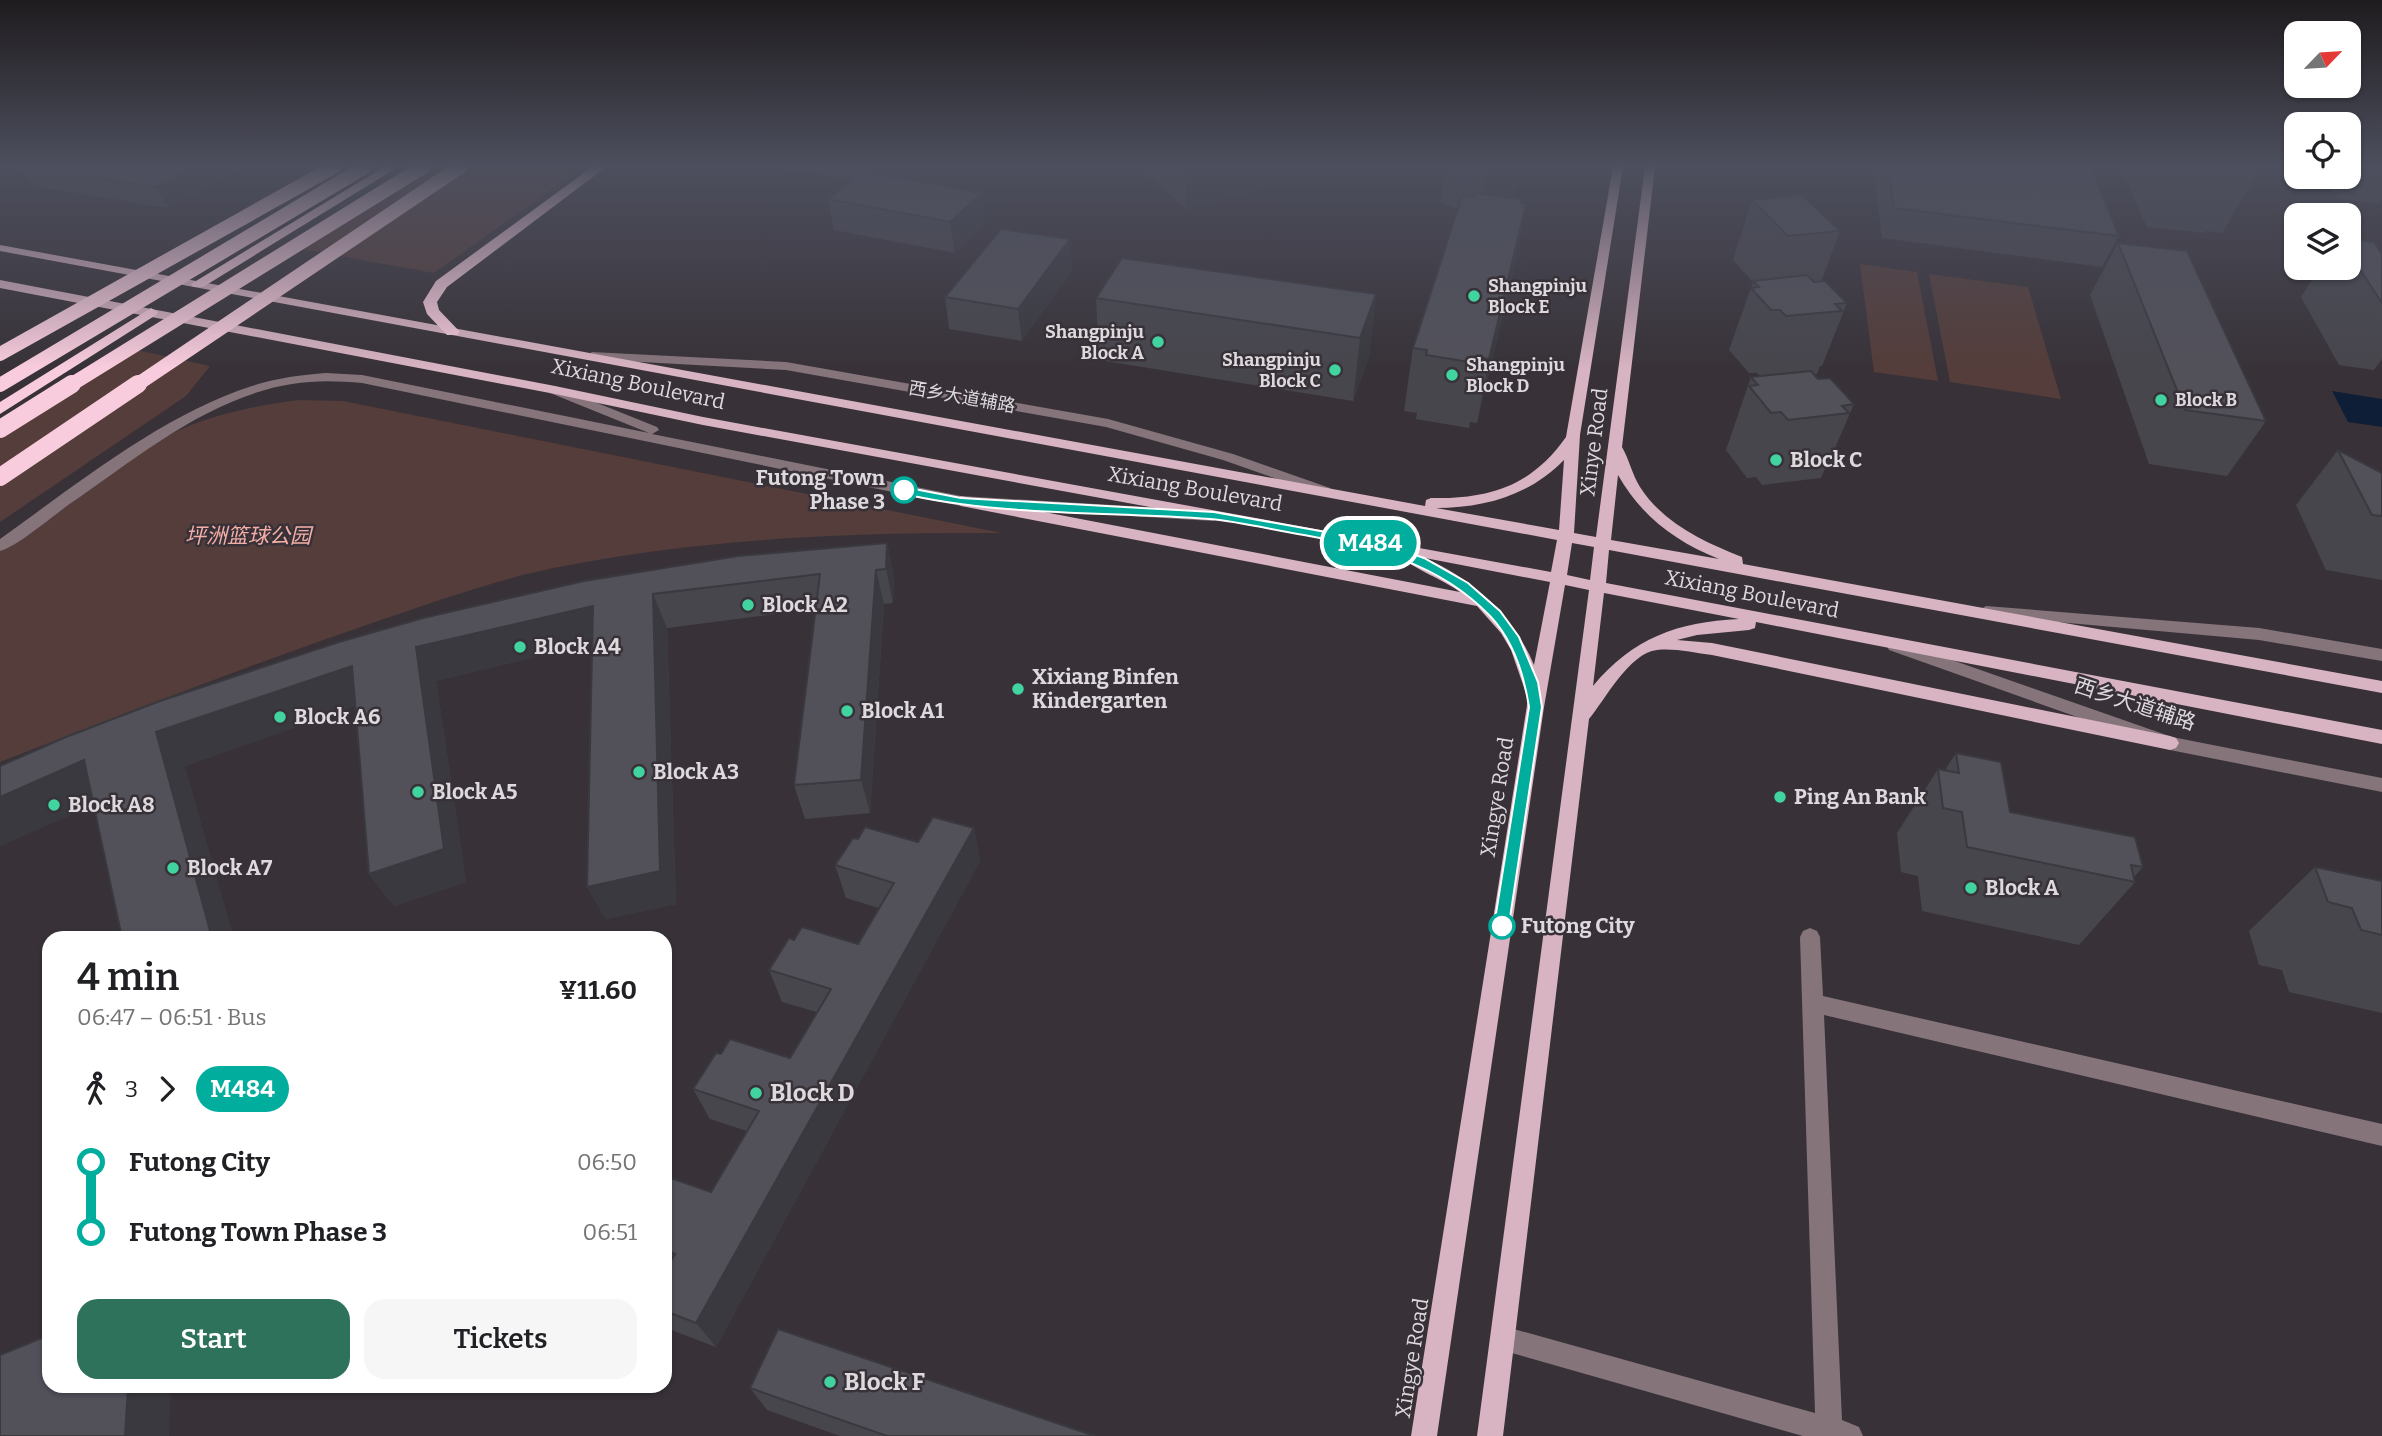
<!DOCTYPE html>
<meta charset="utf-8">
<style>
body{margin:0;font-family:Bitter,"Noto Sans SC",serif;background:#f6f6f6;color:#202124;height:100vh;display:flex;flex-direction:column;font-size:26px;white-space:nowrap}
*{box-sizing:border-box;margin:0}
p{font-size:23px;color:#757577}
.icon{flex:none;width:38px;height:38px;fill:none;stroke:currentColor;stroke-width:2;stroke-linecap:round;stroke-linejoin:round}
.map{position:relative;flex:1;overflow:hidden}
.panel{position:absolute;left:42px;top:931px;width:630px;height:462px;display:flex;flex-direction:column;background:#fff;border-radius:21px;box-shadow:0 2px 5px #0004}
.panel>*{flex:none}
.badge{padding:0 14px;border-radius:23px;font-size:24px;line-height:46px}
.needle{width:46px;rotate:65deg}
.buttons{position:absolute;left:2284px;top:21px;display:grid;gap:14px}
.buttons a{display:grid;place-items:center;width:77px;height:77px;border-radius:14px;background:#fff;box-shadow:0 2px 5px #0004;font-size:35px}
.map>.badge{position:absolute;translate:-50% -50%;box-shadow:0 0 0 4px #fff}
.legs{display:flex;align-items:center;gap:10px;height:77px;padding:0 35px;font-size:23px}
.legs p{margin-inline-start:auto}
.overview{display:flex;align-items:center;justify-content:space-between;height:119px;padding:0 35px}
h1{font-size:38px;font-weight:600;line-height:52px}
.cta{display:flex;gap:14px;margin-top:auto;padding:14px 35px}
.cta a{flex:1;height:80px;border-radius:21px;background:#2f725c;color:#fff;font-size:28px;font-weight:600;line-height:80px;text-align:center}
.cta a+a{background:#f6f6f6;color:#202124}
ul{padding:0 35px;list-style:none}
li{display:flex;align-items:center;gap:24px;height:70px;font-size:26px}
li i{display:grid;place-items:center;width:10px;height:100%;margin:0 9px;background:currentColor}
li i::after{content:'';width:18px;height:18px;margin:-9px;border:5px solid;border-radius:50%;background:#fff}
li p{margin-inline-start:auto}
li:first-child i{background:linear-gradient(#0000 50%,currentColor 0)}
li:last-child i{background:linear-gradient(currentColor 50%,#0000 0)}
.map>svg:first-child{display:block}
.green{fill:#543d3a}
.water{fill:#0e1e37}
.lines{fill:none;stroke-linecap:round;stroke-linejoin:round}
.minor{fill:#86747b;fill-rule:evenodd}
.major{fill:#d8b3c1;fill-rule:evenodd}
.highway{fill:#f8ccdc;fill-rule:evenodd}
.highway-bridge-far1{stroke:#f8ccdc;stroke-width:14}
.highway-bridge{stroke:#f8ccdc;stroke-width:18}
.wall{fill:#47464d}
.shaded-wall{fill:#39393f}
.building{fill:#52515a;stroke:#39393f;stroke-width:2}
.line-1{fill:#01ad9c;stroke:#fff;stroke-width:2}
.poi-dot{fill:#42d4a0;stroke:#383238;stroke-width:2.5}
.stop-1-dot{fill:#fff;stroke:#01ad9c;stroke-width:3.5}
.labels{text-anchor:middle;stroke-width:5;stroke-linejoin:round;paint-order:stroke}
.far-poi-label{font-size:18px;font-weight:bold;fill:#ddd9dd;stroke:#383238;text-anchor:start}
.far-street-label{font-size:18px;fill:#ddd9dd;stroke:#383238}
.street-label{font-size:21px;fill:#ddd9dd;stroke:#383238}
.poi-label{font-size:21px;font-weight:bold;fill:#ddd9dd;stroke:#383238;text-anchor:start}
.stop-label{font-size:21px;font-weight:bold;fill:#ddd9dd;stroke:#383238;text-anchor:end}
.park-label{font-size:21px;font-style:italic;fill:#f4aea7;stroke:#383238}
.near-poi-label{font-size:24px;font-weight:bold;fill:#ddd9dd;stroke:#383238;text-anchor:start}
</style>
<div class="map">
<svg width="2382" height="1436" viewBox="0 0 2382 1436">
<rect width="100%" height="100%" fill="#383238"/>
<g class="green">
<path d="M413 167H583L434 273 285 246Z"/>
<path d="M1860 264 1917 272 1938 381 1874 372Z"/>
<path d="M1929 274 2028 287 2061 399 1950 382Z"/>
<path d="M123 347 210 366 186 396 0 522V423Z"/>
<path d="M299 400 343 401 1002 533C856 532 708 538 564 566 499 578 435 602 372 623 247 666 123 714 0 762V549C62 504 132 445 205 420 236 410 267 404 299 400Z"/>
</g>
<path class="water" d="M2332 391 2382 399V427L2348 422Z"/>
<g class="lines">
<g class="minor">
<path d="M592 352 786 362 1108 419 1233 454 1330 488 1332 491 1325 496 1320 494 1223 460 1106 427 786 370 587 359 586 356Z"/>
<path d="M326 373 362 375 649 433 550 393 548 390 555 386 657 427 659 430 652 434 961 496 1213 511 1220 516 1213 521 961 506 362 383C339 381 316 380 292 384 209 397 138 457 71 503 54 515 18 546 0 551V539C77 484 162 415 252 386 276 378 301 375 326 373Z"/>
<path d="M1986 606 2259 628 2382 649V661L2259 640 1980 615 1978 611Z"/>
<path d="M1895 640 2172 737 2382 778V792L2170 750 1889 650 1887 646 1889 642Z"/>
<path d="M1810 928 1817 931 1820 937 1823 996 2382 1124V1146L1824 1015 1842 1420 1859 1427 1863 1436H1803L1494 1348 1490 1339 1494 1330 1503 1326 1815 1413 1800 937 1803 931Z"/>
</g>
<path class="major" d="M1613 167H1623L1580 435 1574 533 1596 537 1645 167H1655L1622 447C1629 459 1632 474 1640 487 1663 523 1704 542 1742 557L1743 564 2382 681V693L1609 550 1606 583 2382 730V744L1756 622 1755 628 1749 630 1697 635 1677 640 1712 643 2170 736 2176 738 2179 743 2176 748 2170 750 1712 655C1695 653 1674 648 1657 650 1629 653 1605 700 1589 719L1503 1436H1477L1589 590 1565 585 1544 707 1437 1436H1411L1528 699 1511 650 1501 633 1477 606 961 506 954 501 961 496 1460 592C1446 581 1412 568 1403 558L1406 554 703 425 555 394 0 288V280L555 386 703 417 1551 572 1557 540 0 251V245L1425 506 1426 500 1431 498C1489 499 1532 486 1566 437ZM1564 460 1559 530 1436 508C1485 508 1530 495 1564 460ZM1618 475C1641 516 1676 542 1719 559L1611 540ZM1572 543 1594 547 1590 580 1567 575ZM1425 558 1550 582 1534 665C1513 615 1474 580 1425 558ZM1604 593 1739 619C1677 622 1633 638 1593 686Z"/>
<g class="highway">
<path d="M384 167H398L203 287H193L191 284Z"/>
<path d="M592 167H606L447 287 437 302 439 310 460 332 457 335H447L427 314 423 302 436 281Z"/>
<path d="M151 308 158 312 156 315 0 414V402Z"/>
</g>
<g class="highway-bridge-far1">
<path d="M0 354 334 167"/>
<path d="M0 385 365 167"/>
<path d="M69 386 423 167"/>
<path d="M135 386 460 167"/>
</g>
<g class="highway-bridge">
<path d="M0 429 72 384"/>
<path d="M0 477 138 384"/>
</g>
</g>
<g class="wall">
<path d="M21 167H242L168 208 34 186Z"/>
<path d="M790 167H873L867 172 985 223 955 253 834 230 828 199 853 179 791 170Z"/>
<path d="M1145 167H1265L1264 189 1186 209 1145 173Z"/>
<path d="M1424 167H1519L1513 198 1521 203 1526 204 1515 264 1477 423 1470 422 1469 428 1416 419 1417 413 1404 411 1413 348 1457 209 1440 202 1445 167 1425 169Z"/>
<path d="M1873 167H2091L2119 236 2102 267 1882 238Z"/>
<path d="M2120 167H2254L2258 173 2222 233 2205 231 2203 233 2147 227Z"/>
<path d="M2348 167H2382V199L2379 204 2338 199 2323 177H2348Z"/>
<path d="M1752 200 1840 231 1821 282 1847 303 1822 366H1820L1817 374 1814 375 1818 379 1854 404 1826 469H1825L1821 478 1762 485 1756 477 1747 478 1726 450 1751 377 1760 376 1757 373H1749L1729 350 1753 282 1733 260Z"/>
<path d="M2348 239 2382 254V359L2374 370 2339 365 2301 297 2320 268H2348Z"/>
<path d="M2118 243 2266 421 2227 476 2149 464 2090 295Z"/>
<path d="M1072 270 1022 341 949 329 945 297Z"/>
<path d="M1376 294 1369 357 1353 401 1099 360 1096 298Z"/>
<path d="M2338 450 2382 473V580L2326 570 2296 505Z"/>
<path d="M887 543 894 577 893 603 884 604 870 813 805 819 794 785 815 609 667 628 676 904 606 919 587 887 593 643 436 681 466 882 394 906 369 874 355 706 185 766 94 804 0 846V766L160 701Z"/>
<path d="M1956 753 2010 812 2143 867 2134 877 2135 882 2079 945 1922 911 1918 876 1901 872 1897 833 1938 769 1945 770Z"/>
<path d="M974 828 980 861 716 1347 666 1328 665 1327V1270L666 1269H665V1176L711 1192 747 1131 710 1119 693 1089 721 1054 790 1058 817 1012 782 1002 769 970 794 940 858 944 879 908 846 898 835 865 858 839 918 842Z"/>
<path d="M2315 867 2382 881V1013L2289 992 2282 970 2259 965 2249 931Z"/>
<path d="M750 1388 1095 1436H840L767 1410Z"/>
</g>
<g class="shaded-wall">
<path d="M193 167H242L168 208 156 187Z"/>
<path d="M857 167H873L860 180Z"/>
<path d="M1186 167H1265L1264 189 1186 209Z"/>
<path d="M1486 167H1519L1513 198 1477 218Z"/>
<path d="M982 193 985 223 955 253 950 222Z"/>
<path d="M1526 204 1515 264 1477 423 1489 359Z"/>
<path d="M1070 239 1072 270 1022 341 1018 309Z"/>
<path d="M1376 294 1369 357 1353 401 1360 338Z"/>
<path d="M887 543 894 577 893 603 886 569Z"/>
<path d="M876 570 884 604 870 813 861 780Z"/>
<path d="M653 594 667 628 676 904 606 919 587 887Z"/>
<path d="M593 606 608 639 436 681 466 882 394 906 369 874 416 647Z"/>
<path d="M352 666 374 700 185 766 234 938H212L156 732Z"/>
<path d="M84 760 116 794 0 846V797Z"/>
<path d="M974 828 980 861 716 1347 696 1323Z"/>
<path d="M128 1386H171L169 1436H125Z"/>
</g>
<g class="building">
<path d="M31 167H193L156 187Z"/>
<path d="M1888 167H2091L2119 236 1894 208Z"/>
<path d="M2179 167H2254L2258 173 2237 171 2239 174Z"/>
<path d="M862 171 982 193 950 222 828 199Z"/>
<path d="M1475 193 1522 199 1521 203 1526 204 1489 359 1482 358 1481 364 1426 355 1427 350 1413 348 1462 196 1474 197Z"/>
<path d="M1802 195 1840 231 1788 236 1752 200Z"/>
<path d="M1001 229 1070 239 1018 309 945 297Z"/>
<path d="M2348 239 2374 242 2382 254V303L2348 251Z"/>
<path d="M2118 243 2187 251 2266 421 2185 410Z"/>
<path d="M1122 258 1376 294 1360 338 1096 298Z"/>
<path d="M1807 275 1814 282 1825 281 1847 303 1835 304 1842 311 1786 316 1780 310H1771L1751 288 1759 287 1753 281Z"/>
<path d="M1811 371 1818 379 1830 378 1854 404 1842 406 1849 413 1788 420 1781 412 1771 413 1749 386 1758 385 1751 377Z"/>
<path d="M2338 450 2382 473V516L2372 515Z"/>
<path d="M887 543 886 569 876 570 861 780 794 785 820 574 653 594 660 871 587 887 593 606 416 647 444 849 369 874 352 666 156 732 212 938H122L84 760 0 797V766L66 737 160 701 339 642 423 618 584 581 738 556Z"/>
<path d="M1956 753 2001 762 2010 812 2135 837 2143 867 2131 865 2135 882 1967 847 1962 812 1943 808 1938 769 1959 773Z"/>
<path d="M933 817 974 828 696 1323 665 1311V1270L675 1254 665 1250V1176L711 1192 759 1111 693 1089 716 1053 721 1054 730 1039 790 1058 831 989 769 970 789 938 794 940 802 927 858 944 894 883 835 865 853 838 858 839 865 827 918 842Z"/>
<path d="M2315 867 2382 881V935L2361 930 2352 908 2328 902Z"/>
<path d="M778 1329 1095 1436H887L750 1388Z"/>
<path d="M49 1335V1386H128L125 1436H0V1355Z"/>
</g>
<linearGradient id="sky" x2="0" y2="1"><stop stop-color="#1f1c1f"/><stop offset="0.45" stop-color="#4d4f5e"/><stop offset="1" stop-color="#4d4f5e" stop-opacity="0"/></linearGradient>
<rect width="2382" height="368" fill="url(#sky)"/>
<path class="line-1" d="M904 487 961 498 1214 512 1376 541 1424 558 1468 583 1500 611 1519 637 1538 682 1542 707 1508 931H1496L1494 926 1529 707C1524 675 1513 640 1490 616 1438 562 1374 548 1304 535 1273 530 1242 522 1210 519 1108 511 1000 517 900 493L898 490Z"/>
<g class="poi-dot">
<circle cx="1474" cy="296" r="7"/>
<circle cx="1158" cy="342" r="7"/>
<circle cx="1335" cy="370" r="7"/>
<circle cx="1452" cy="375" r="7"/>
<circle cx="2161" cy="400" r="7"/>
<circle cx="1776" cy="460" r="7"/>
<circle cx="748" cy="605" r="7"/>
<circle cx="520" cy="647" r="7"/>
<circle cx="1018" cy="689" r="7"/>
<circle cx="847" cy="711" r="7"/>
<circle cx="280" cy="717" r="7"/>
<circle cx="639" cy="772" r="7"/>
<circle cx="418" cy="792" r="7"/>
<circle cx="1780" cy="797" r="7"/>
<circle cx="54" cy="805" r="7"/>
<circle cx="173" cy="868" r="7"/>
<circle cx="1971" cy="888" r="7"/>
<circle cx="756" cy="1093" r="7"/>
<circle cx="830" cy="1382" r="7"/>
</g>
<g class="stop-1-dot">
<circle cx="904" cy="490" r="12"/>
<circle cx="1502" cy="926" r="12"/>
</g>
<g class="labels">
<g class="far-poi-label">
<text x="1488" y="292">Shangpinju<tspan x="1488" dy="21">Block E</tspan></text>
<text x="1144" y="338" text-anchor="end">Shangpinju<tspan x="1144" dy="21">Block A</tspan></text>
<text x="1321" y="366" text-anchor="end">Shangpinju<tspan x="1321" dy="21">Block C</tspan></text>
<text x="1466" y="371">Shangpinju<tspan x="1466" dy="21">Block D</tspan></text>
<text x="2175" y="406">Block B</text>
</g>
<g class="far-street-label">
<text transform="translate(962 397) rotate(10)" y="6">西乡大道辅路</text>
</g>
<g class="street-label">
<text transform="translate(638 384) rotate(12)" y="7">Xixiang Boulevard</text>
<text transform="translate(1594 442) rotate(-83)" y="7">Xinye Road</text>
<text transform="translate(1195 489) rotate(10)" y="7">Xixiang Boulevard</text>
<text transform="translate(1752 594) rotate(11)" y="7">Xixiang Boulevard</text>
<text transform="translate(2135 704) rotate(18)" y="7">西乡大道辅路</text>
<text transform="translate(1497 797) rotate(-81)" y="7">Xingye Road</text>
<text transform="translate(1412 1358) rotate(-81)" y="7">Xingye Road</text>
</g>
<g class="poi-label">
<text x="1790" y="467">Block C</text>
<text x="762" y="612">Block A2</text>
<text x="534" y="654">Block A4</text>
<text x="1032" y="684">Xixiang Binfen<tspan x="1032" dy="24">Kindergarten</tspan></text>
<text x="861" y="718">Block A1</text>
<text x="294" y="724">Block A6</text>
<text x="653" y="779">Block A3</text>
<text x="432" y="799">Block A5</text>
<text x="1794" y="804">Ping An Bank</text>
<text x="68" y="812">Block A8</text>
<text x="187" y="875">Block A7</text>
<text x="1985" y="895">Block A</text>
</g>
<g class="stop-label">
<text x="885" y="485">Futong Town<tspan x="885" dy="24">Phase 3</tspan></text>
<text x="1521" y="933" text-anchor="start">Futong City</text>
</g>
<g class="park-label">
<text x="248" y="543">坪洲篮球公园</text>
</g>
<g class="near-poi-label">
<text x="770" y="1101">Block D</text>
<text x="844" y="1390">Block F</text>
</g>
</g>
</svg>
<div class="buttons">
<a><svg class="needle" viewBox="-14 -14 28 28"><path d="M0-13l5 13h-10z" fill="#e53935"/><path d="M0 13l5-13h-10z" fill="#757577"/></svg></a>
<a><svg class="icon" aria-label="locate" viewBox="0 0 24 24"><circle cx="12" cy="12" r="6"/><path d="M12 2v4M12 18v4M2 12h4M18 12h4"/></svg></a>
<a><svg class="icon" aria-label="layers" viewBox="0 0 24 24"><path d="M12 4l9 5-9 5-9-5zM3 14l9 5 9-5"/></svg></a>
</div>
<b class="badge" style="left:1370px;top:543px;background:#01ad9c;color:#fff">M484</b>
<section class="panel">
<div class="overview"><div><h1>4 min</h1><p>06:47 – 06:51 · Bus</p></div><b>¥11.60</b></div>
<div class="legs"><svg class="icon" aria-label="walk" viewBox="0 0 24 24"><circle cx="13" cy="4" r="2"/><path d="M13 8l-2 6 4 7M11 14l-3 7M7 12l3-4h3l4 4"/></svg>3<svg class="icon" aria-label="forward" viewBox="0 0 24 24"><path d="M9 5l7 7-7 7"/></svg><b class="badge" style="background:#01ad9c;color:#fff">M484</b></div>
<ul>
<li><i style="color:#01ad9c"></i><b>Futong City</b><p>06:50</p></li>
<li><i style="color:#01ad9c"></i><b>Futong Town Phase 3</b><p>06:51</p></li>
</ul>
<div class="cta"><a>Start</a><a>Tickets</a></div>
</section>
</div>
